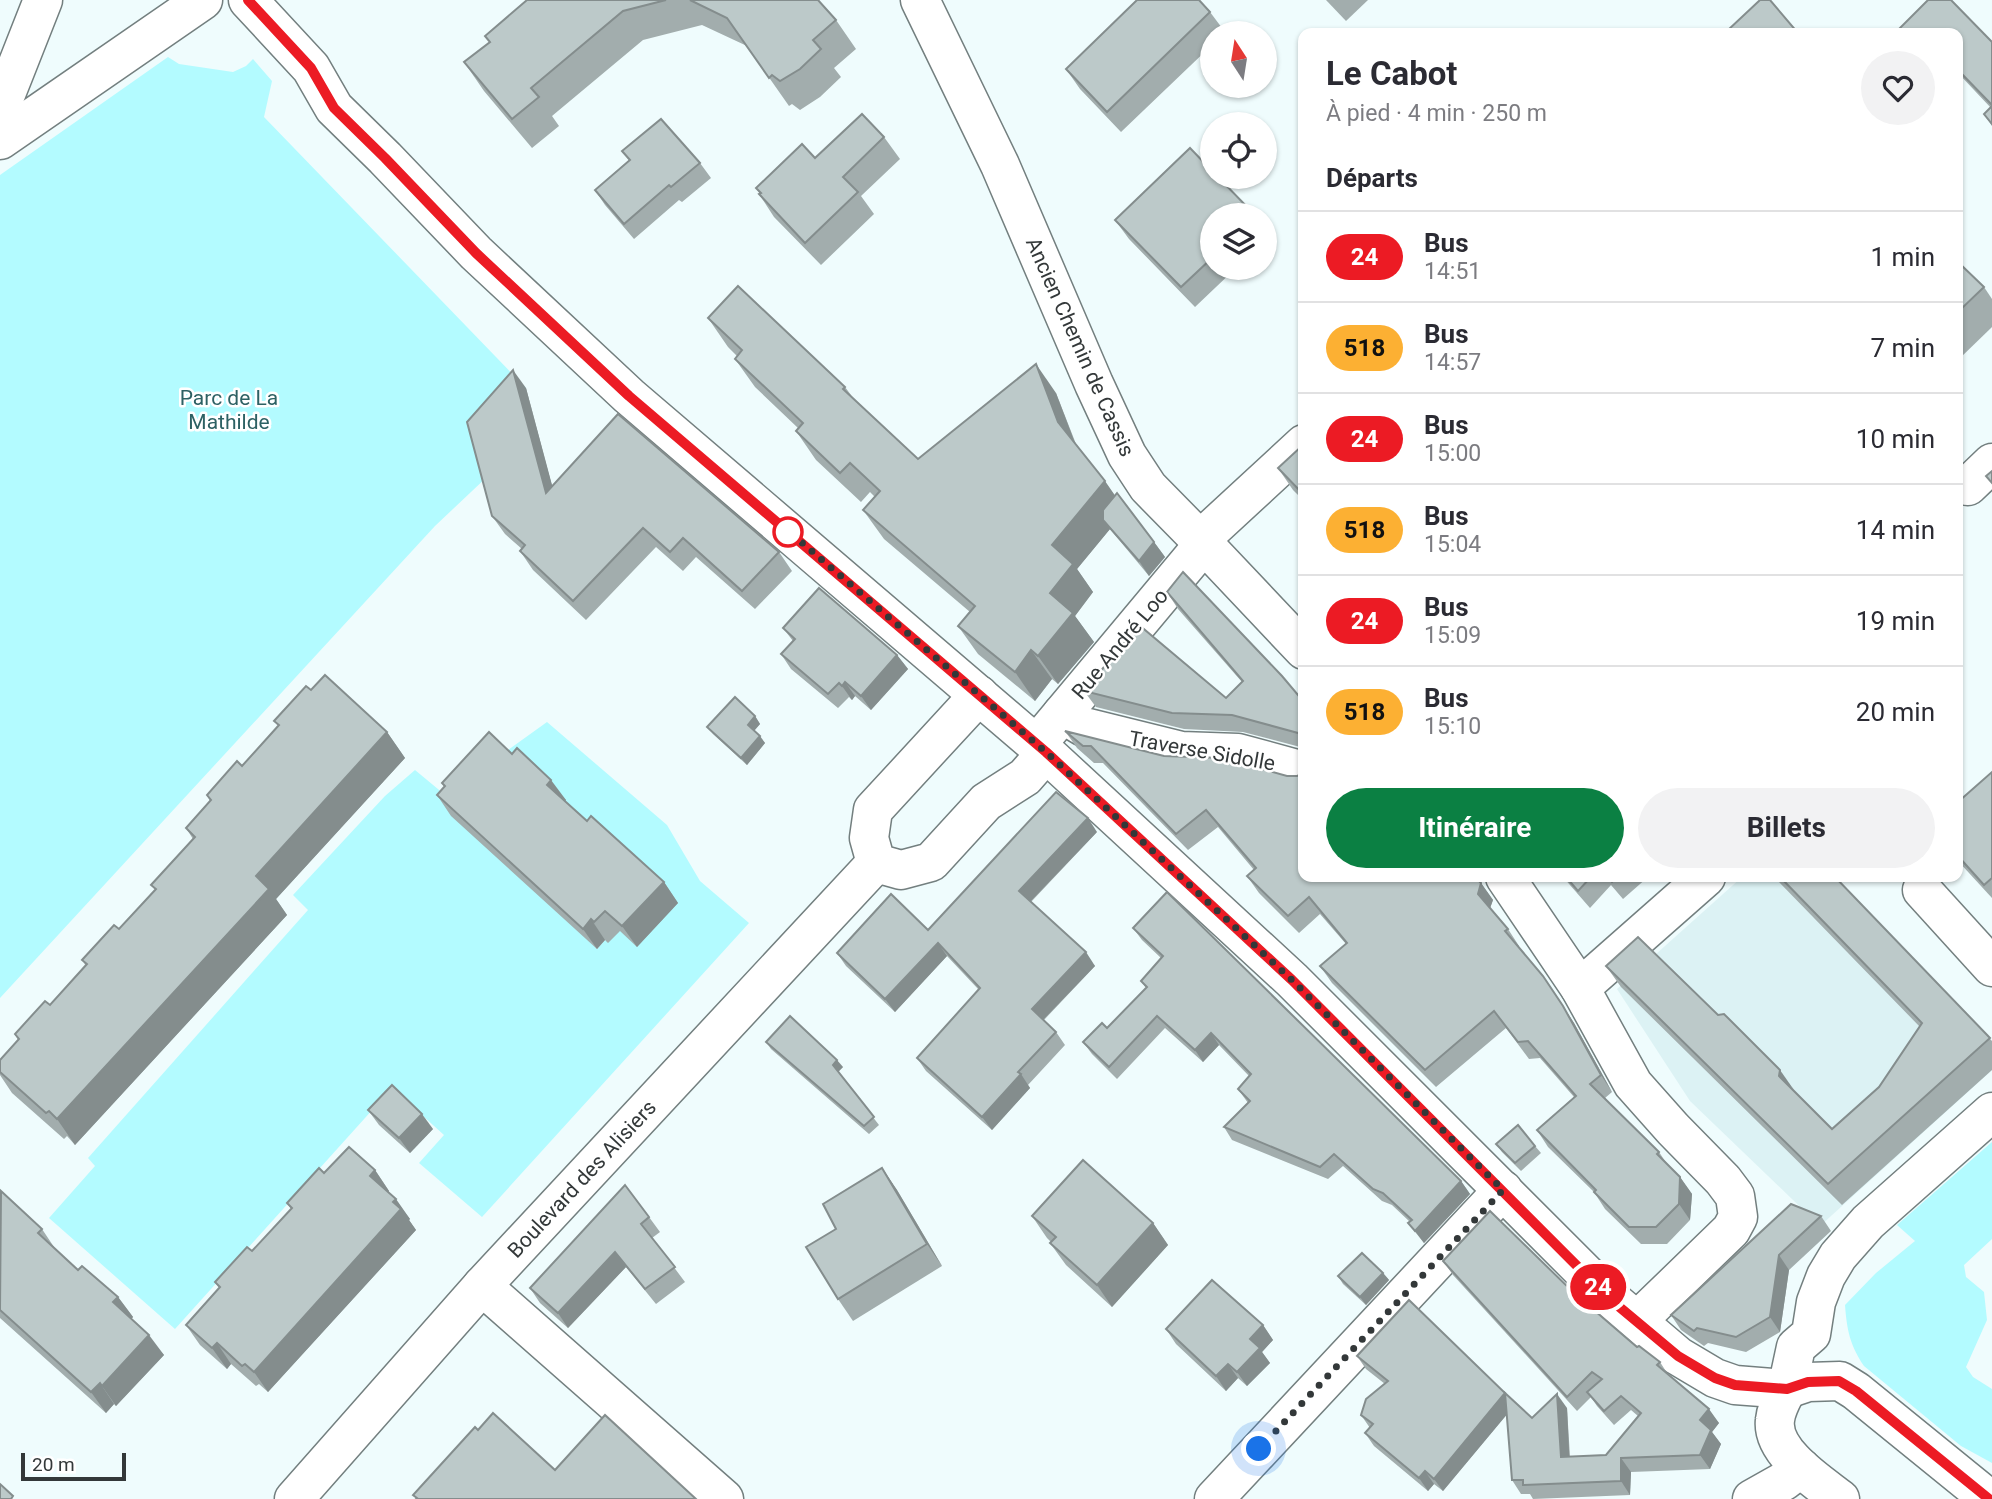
<!DOCTYPE html>
<html lang="fr">
<meta charset="utf-8">
<style>
body{margin:0;font-family:Roboto,sans-serif;background:#f2f2f3;color:#2b2b33;height:100vh;display:flex;flex-direction:column;font-size:26px;white-space:nowrap}
*{box-sizing:border-box;margin:0}
p{font-size:23px;color:#7c7c81}
.icon{flex:none;width:38px;height:38px;fill:none;stroke:currentColor;stroke-width:2;stroke-linecap:round;stroke-linejoin:round}
.map{position:relative;flex:1;overflow:hidden}
.details{position:absolute;left:1298px;top:28px;width:665px;height:854px;display:flex;flex-direction:column;background:#fff;border-radius:14px;box-shadow:0 2px 5px #0004}
.details>*{flex:none}
.badge{padding:0 14px;border-radius:23px;font-size:24px;line-height:46px}
.needle{width:46px;rotate:348deg}
.buttons{position:absolute;left:1200px;top:21px;display:grid;gap:14px}
.buttons a{display:grid;place-items:center;width:77px;height:77px;border-radius:50%;background:#fff;box-shadow:0 2px 5px #0004;font-size:35px}
.scale{position:absolute;left:21px;bottom:18px;width:105px;box-sizing:border-box;padding-left:7px;border:4px solid #333839;border-top:0;font-size:19px;line-height:24px;white-space:nowrap;color:#333839;-webkit-text-stroke:5px #fff;paint-order:stroke}
.you{position:absolute;width:35px;height:35px;margin:-18px;border:5px solid #fff;border-radius:50%;background:#1a73e8;box-shadow:0 0 0 10px #1a73e833}
.map>.badge{position:absolute;translate:-50% -50%;box-shadow:0 0 0 4px #fff}
h2{padding:0 28px;font-size:26px;line-height:63px}
.round{display:grid;place-items:center;flex:none;width:74px;height:74px;border-radius:37px;background:#f2f2f3}
.head{display:flex;align-items:center;justify-content:space-between;height:119px;padding:0 28px}
h1{font-size:33px;font-weight:700;line-height:52px}
.action{display:flex;gap:14px;margin-top:auto;padding:14px 28px}
.action a{flex:1;height:80px;border-radius:42px;background:#0b8043;color:#fff;font-size:28px;font-weight:700;line-height:80px;text-align:center}
.action a+a{background:#f2f2f3;color:#2b2b33}
ul{padding:0;list-style:none}
li{display:flex;align-items:center;gap:21px;height:91px;padding:0 28px;border-top:2px solid #e1e1e2}
li div{flex:1}
li b{display:block;font-size:26px}
li em{font-style:normal}
li .badge{min-width:77px;font-weight:700;text-align:center}
.map>svg:first-child{display:block}
.built{fill:#dcf2f4}
.green{fill:#b3fbff}
.lines{fill:none;stroke-linecap:round;stroke-linejoin:round}
.minor-casing{stroke:#737f7f;stroke-width:41}
.tertiary-casing{stroke:#737f7f;stroke-width:41}
.minor{stroke:#fff;stroke-width:38}
.tertiary{stroke:#fff;stroke-width:38}
.wall{fill:#a2adad}
.shaded-wall{fill:#848d8d}
.building{fill:#bcc9c9;stroke:#848d8d;stroke-width:2}
.line-casing{stroke:#fff;stroke-width:16}
.line{stroke:#ec1b24;stroke-width:10}
.walk{stroke:#333839;stroke-width:7;stroke-dasharray:0 12.6}
.stop-dot{fill:#fff;stroke:#ec1b24;stroke-width:3.5}
.labels{text-anchor:middle;stroke-width:5;stroke-linejoin:round;paint-order:stroke}
.street-label{font-size:21px;fill:#333839;stroke:#fff}
.park-label{font-size:21px;fill:#2d6164;stroke:#fff}
</style>
<div class="map">
<svg width="1992" height="1499" viewBox="0 0 1992 1499">
<rect width="100%" height="100%" fill="#effcfd"/>
<path class="built" d="M1742 877H1830L1992 1046V1070L1820 1226 1690 1101 1617 989Z"/>
<g class="green">
<path d="M168 57 179 64 233 72 246 66 253 59 272 81 264 117 526 388 480 440 489 475 435 526 0 998V175Z"/>
<path d="M547 722 667 825 700 881 749 923 482 1217 419 1163 444 1135 392 1088 175 1329 49 1218 95 1166 88 1158 308 910 293 895 385 796 415 770 456 804 597 949 605 940 609 942 504 753Z"/>
<path d="M1992 1142V1239L1964 1265 1966 1277 1984 1292 1987 1320 1966 1367 1973 1377 1992 1389V1463L1961 1446 1864 1366C1850 1345 1847 1331 1845 1305L1876 1273 1915 1241 1897 1225Z"/>
</g>
<g class="lines">
<g class="minor-casing">
<g id="minor">
<path d="M920 0 1000 165 1094 384 1127 455 1148 487 1200 540 1304 650"/>
<path d="M0 109 43 0"/>
<path d="M0 140 203 0"/>
<path d="M1968 486 1992 463"/>
<path d="M1200 540 1304 444"/>
<path d="M979 695 873 810 869 838 876 863 901 870 931 862 986 802 1025 777 1046 753"/>
<path d="M1062 714 1084 727 1181 751 1238 753 1304 771"/>
<path d="M1037 744 1204 544"/>
<path d="M1505 877 1580 988 1633 1084 1673 1129 1723 1180 1735 1196 1738 1217 1731 1230 1638 1320"/>
<path d="M1922 890 1992 967"/>
<path d="M1580 988 1706 877"/>
<path d="M482 1286 724 1499"/>
<path d="M1787 1389 1796 1347 1811 1334 1816 1302 1826 1276 1838 1256 1868 1222 1992 1112"/>
<path d="M294 1499 482 1286 876 863"/>
<path d="M1214 1499 1503 1190"/>
<path d="M1752 1499 1784 1481 1801 1468"/>
</g>
</g>
<g class="tertiary-casing">
<g id="tertiary">
<path d="M248 0 311 68 334 108 385 158 476 253 629 396 1046 753 1292 980 1611 1299 1678 1356 1715 1378 1735 1385 1787 1389 1808 1382 1840 1381 1856 1391 1989 1499"/>
<path d="M1787 1389C1782 1399 1776 1409 1775 1420 1771 1452 1818 1482 1840 1499"/>
</g>
</g>
<use href="#minor" class="minor"/>
<use href="#tertiary" class="tertiary"/>
</g>
<g class="wall">
<path d="M527 0H818L836 20 856 49 834 68 841 77 820 97 800 110 792 104 789 106 747 46 702 25 643 40 552 116 559 126 532 148 484 91 464 62 490 42 485 36Z"/>
<path d="M1326 0H1368L1346 21Z"/>
<path d="M1210 12 1225 32 1224 33H1213V44L1121 132 1080 89 1066 69Z"/>
<path d="M1958 33 1992 42V126L1984 114 1991 108 1958 73Z"/>
<path d="M884 137 900 159 861 196 874 214 821 265 774 217 759 194H760L756 188 815 158Z"/>
<path d="M622 151 700 163 711 178 682 202 679 200 634 239 605 205 595 190 629 160Z"/>
<path d="M1213 215V268H1236L1195 307 1129 239 1115 220Z"/>
<path d="M1265 230 1269 236 1265 240Z"/>
<path d="M1958 262 1984 287 1992 299V327L1958 360Z"/>
<path d="M708 318 845 387 854 399 918 459 1056 393 1076 444 1115 496 1154 542 1165 557 1149 576 1110 529 1077 569 1093 592 1075 616 1094 642 1058 684 1052 679 1035 701 978 654 958 626 970 612 884 539 863 510 875 497 870 492 861 502 816 460 796 431 798 428 755 387 735 359 737 356 728 347Z"/>
<path d="M526 388 552 486 779 552 792 571 755 609 696 557 683 571 656 547 586 620 533 570 520 551 522 549 505 534 492 516Z"/>
<path d="M1304 444V501L1293 490 1278 468Z"/>
<path d="M1167 592 1304 702V748L1243 732 1184 729 1096 707 1084 691 1226 698 1242 682 1178 609Z"/>
<path d="M783 628 897 655 908 669 871 710 855 696 852 700 849 697 838 708 791 669 781 654 793 641Z"/>
<path d="M311 690 387 732 405 758 276 899 287 915 75 1145 67 1136 64 1139 12 1093 0 1075V1060L18 1040 15 1034 50 1005 86 966 82 960 119 929 155 890 151 885 193 839 186 828 210 801 207 795 242 766 278 726 274 721Z"/>
<path d="M755 716 760 724 754 731 765 743 747 765 713 734 707 727Z"/>
<path d="M1065 731 1164 756 1287 776H1297L1481 883 1493 900 1490 908 1508 929 1519 946 1518 947 1543 976 1574 1023 1612 1092 1605 1098 1659 1152 1667 1164 1680 1177 1692 1194 1690 1220 1667 1244H1641L1605 1209 1594 1192 1548 1147 1537 1130 1574 1097 1540 1058 1529 1059 1506 1028 1436 1087 1332 983 1320 966 1346 944 1320 914 1299 933 1259 893 1247 876 1254 870 1218 827 1188 850 1103 763H1094L1077 748Z"/>
<path d="M512 754 566 800 565 801 587 821 664 882 678 903 637 947 620 931 608 943 605 940 597 949 451 816 437 795 444 787 442 783Z"/>
<path d="M1992 772V898L1958 861V802Z"/>
<path d="M1097 832 1031 902 1095 966 1044 1020 1056 1032 1065 1045 1028 1085 1030 1088 992 1130 926 1071 917 1058 979 990 947 956 895 1012 846 966 837 953 928 930Z"/>
<path d="M1563 877H1648L1623 899 1611 885 1590 908Z"/>
<path d="M1774 877H1835L1992 1041V1070L1842 1205 1621 987 1606 966 1832 1129 1879 1087 1920 1027Z"/>
<path d="M1133 928 1461 1181 1470 1194 1424 1243 1408 1223 1410 1222 1392 1205 1382 1201 1343 1166 1328 1179 1232 1140 1224 1127 1248 1103 1238 1089 1249 1076 1219 1045 1203 1062 1165 1028 1117 1079 1092 1054 1083 1042 1107 1028 1146 988 1141 981 1161 958 1142 940Z"/>
<path d="M766 1042 843 1067 838 1072 879 1125 869 1134 771 1049Z"/>
<path d="M368 1110 433 1129 410 1153 379 1125Z"/>
<path d="M1496 1144 1535 1146 1541 1153 1521 1171 1502 1152Z"/>
<path d="M882 1168 897 1190 942 1266 853 1321 838 1299 836 1229Z"/>
<path d="M375 1170 389 1191 388 1192 410 1219 409 1220 416 1230 268 1392 259 1384 256 1386 231 1364 227 1369 200 1345 186 1325 219 1288 215 1282 252 1251 291 1209 287 1203 324 1173Z"/>
<path d="M0 1192 42 1229 56 1250 78 1270 118 1297 133 1317 131 1319 164 1355 116 1406 114 1404 106 1413 0 1318Z"/>
<path d="M1032 1216 1153 1223 1168 1245 1112 1307 1066 1265 1050 1243 1051 1242 1047 1238Z"/>
<path d="M1821 1216 1831 1231 1789 1270 1780 1332 1746 1352 1708 1343 1704 1346 1681 1330 1671 1315Z"/>
<path d="M649 1217 660 1232 652 1238 685 1282 656 1304 626 1267 568 1328 540 1303 530 1288Z"/>
<path d="M1443 1261 1573 1292 1637 1347 1660 1362 1667 1373 1719 1423 1712 1432 1721 1444 1710 1469 1631 1472 1630 1495 1533 1499 1530 1494H1521L1512 1480 1507 1414 1443 1491 1434 1484 1428 1491 1374 1446 1365 1433 1370 1428 1361 1415 1385 1384 1366 1369 1357 1356 1532 1418 1567 1408 1570 1457 1606 1455 1638 1416 1631 1410 1614 1425 1597 1406 1591 1397 1577 1411 1453 1275Z"/>
<path d="M1383 1273 1389 1280 1366 1305 1343 1284 1338 1276Z"/>
<path d="M1263 1325 1273 1340 1262 1352 1270 1363 1247 1386 1238 1378 1226 1391 1176 1344 1166 1329Z"/>
</g>
<g class="shaded-wall">
<path d="M1036 364 1056 393 1078 451 1058 422Z"/>
<path d="M513 370 526 388 559 511 546 493Z"/>
<path d="M1105 481 1125 510 1103 520 1110 529 1077 569 1093 592 1075 616 1094 642 1058 684 1038 656 1050 593 1052 545Z"/>
<path d="M1154 542 1165 557 1149 576 1139 561Z"/>
<path d="M1031 650 1052 679 1035 701 1015 672Z"/>
<path d="M897 655 908 669 871 710 861 696Z"/>
<path d="M845 682 855 696 852 700 842 686Z"/>
<path d="M755 716 760 724 753 732 748 725Z"/>
<path d="M387 732 405 758 276 899 287 915 75 1145 57 1119 256 876Z"/>
<path d="M760 736 765 743 747 765 741 758Z"/>
<path d="M551 780 566 800 561 806 547 785Z"/>
<path d="M1088 818 1097 832 1028 904 1019 891Z"/>
<path d="M664 882 678 903 637 947 622 926Z"/>
<path d="M1481 883 1493 900 1489 911 1478 894Z"/>
<path d="M591 919 605 940 597 949 583 929Z"/>
<path d="M938 943 947 956 895 1012 885 999Z"/>
<path d="M1086 952 1095 966 1041 1022 1032 1009Z"/>
<path d="M1543 976 1574 1023 1612 1092 1601 1075Z"/>
<path d="M1211 1033 1219 1045 1203 1062 1195 1050Z"/>
<path d="M837 1060 843 1067 838 1072 833 1065Z"/>
<path d="M1780 1070 1794 1090 1779 1076Z"/>
<path d="M1021 1074 1030 1088 992 1130 982 1117Z"/>
<path d="M422 1114 433 1129 410 1153 399 1138Z"/>
<path d="M882 1168 897 1190 942 1266 927 1244Z"/>
<path d="M375 1170 389 1191 384 1197 370 1176Z"/>
<path d="M1680 1177 1692 1194 1690 1220 1679 1204Z"/>
<path d="M1461 1181 1470 1194 1424 1243 1415 1231Z"/>
<path d="M396 1199 410 1219 409 1220 416 1230 268 1392 254 1372Z"/>
<path d="M1153 1223 1168 1245 1112 1307 1097 1285Z"/>
<path d="M615 1252 626 1267 568 1328 558 1313Z"/>
<path d="M1779 1255 1789 1270 1780 1332 1770 1317Z"/>
<path d="M1383 1273 1389 1280 1366 1305 1360 1297Z"/>
<path d="M118 1297 133 1317 128 1323 113 1302Z"/>
<path d="M1263 1325 1273 1340 1262 1352 1270 1363 1247 1386 1237 1372 1250 1339Z"/>
<path d="M149 1335 164 1355 116 1406 102 1386Z"/>
<path d="M217 1343 231 1364 227 1369 212 1348Z"/>
<path d="M1228 1364 1238 1378 1226 1391 1216 1376Z"/>
<path d="M100 1383 114 1404 106 1413 91 1392Z"/>
<path d="M1505 1393 1514 1406 1443 1491 1434 1479Z"/>
<path d="M1557 1394 1567 1408 1570 1471 1561 1457Z"/>
<path d="M1709 1409 1719 1423 1712 1432 1721 1444 1710 1469 1700 1455V1420Z"/>
<path d="M1621 1458 1631 1472 1630 1495 1621 1481Z"/>
<path d="M1425 1471 1434 1484 1428 1491 1419 1478Z"/>
</g>
<g class="building">
<path d="M527 0H666L623 11 531 88 539 97 512 119 464 62 490 42 485 36Z"/>
<path d="M690 0H818L836 20 813 40 821 49 800 69 780 81 772 75 769 78 727 18Z"/>
<path d="M1137 0H1199L1210 12 1107 112 1066 69Z"/>
<path d="M1760 0H1770L1798 33H1731L1728 30Z"/>
<path d="M1928 0H1951L1992 42V105L1958 70V33H1895Z"/>
<path d="M1992 106V124L1984 114Z"/>
<path d="M862 114 884 137 843 177 858 192 805 243 759 194 761 193 756 188 802 144 815 158Z"/>
<path d="M661 119 700 163 671 187 669 185 624 224 595 190 630 160 622 151Z"/>
<path d="M1190 148 1213 172V177H1218L1255 215H1213V257L1181 287 1115 220Z"/>
<path d="M1958 262 1984 287 1958 312Z"/>
<path d="M738 286 845 387 843 389 918 459 1036 364 1058 422 1105 481 1052 545 1073 564 1050 593 1073 613 1038 656 1031 650 1015 672 958 626 975 606 863 510 880 491 850 463 840 473 796 431 803 423 735 359 742 350 708 318Z"/>
<path d="M513 370 546 493 618 414 779 552 742 591 683 538 670 552 643 528 573 601 520 551 525 545 492 516 467 422Z"/>
<path d="M1304 444V495L1278 468Z"/>
<path d="M1992 471V483L1986 476Z"/>
<path d="M1117 493 1154 542 1139 561 1103 520V510Z"/>
<path d="M1183 572 1282 676 1304 702V736L1298 733 1232 715 1172 713 1084 691 1139 625 1226 698 1243 681 1167 592Z"/>
<path d="M819 588 897 655 861 696 845 682 842 686 839 683 828 694 781 654 795 639 783 628Z"/>
<path d="M325 675 387 732 256 876 269 889 57 1119 49 1111 46 1113 0 1072V1060L19 1039 15 1034 45 1001 50 1005 87 964 82 960 114 925 119 929 156 889 151 885 195 837 186 828 211 800 207 795 237 761 242 766 279 725 274 721 306 686 311 690Z"/>
<path d="M735 697 755 716 748 725 760 736 741 758 707 727Z"/>
<path d="M1065 731 1164 756 1223 758 1287 776H1297L1304 772V877H1475L1481 883 1478 894 1508 929 1505 931 1543 976 1563 1006 1601 1075 1590 1084 1659 1152 1657 1154 1680 1177 1679 1204 1656 1227H1629L1594 1192 1596 1190 1537 1130 1576 1096 1528 1041 1518 1042 1494 1011 1425 1070 1320 966 1347 943 1309 897 1288 916 1247 876 1256 868 1206 810 1176 834 1091 746H1083Z"/>
<path d="M489 732 512 754 517 748 551 780 547 785 587 821 591 816 664 882 622 926 605 911 594 922 591 919 583 929 437 795 445 786 442 783Z"/>
<path d="M1992 772V878L1984 885 1958 856V802Z"/>
<path d="M1056 792 1088 818 1019 891 1086 952 1032 1009 1056 1032 1018 1072 1021 1074 982 1117 917 1058 980 988 938 943 885 999 837 953 891 894 928 930Z"/>
<path d="M1566 877H1591L1578 891Z"/>
<path d="M1607 877H1618L1612 882Z"/>
<path d="M1780 877H1835L1990 1038 1828 1184 1606 966 1638 937 1718 1015 1724 1014 1780 1070 1779 1076 1832 1129 1879 1087 1922 1023Z"/>
<path d="M1167 892 1461 1181 1415 1231 1408 1223 1412 1220 1383 1193 1373 1189 1334 1154 1320 1167 1224 1127 1250 1101 1238 1089 1251 1074 1211 1033 1195 1050 1157 1016 1109 1067 1083 1042 1102 1023 1107 1028 1147 987 1141 981 1163 956 1133 928Z"/>
<path d="M790 1016 837 1060 833 1065 874 1117 864 1126 766 1042Z"/>
<path d="M392 1085 422 1114 399 1138 368 1110Z"/>
<path d="M1518 1125 1535 1146 1515 1163 1496 1144Z"/>
<path d="M349 1147 375 1170 370 1176 396 1199 393 1202 401 1209 254 1372 245 1364 242 1366 217 1343 212 1348 186 1325 220 1287 215 1282 247 1247 252 1251 292 1208 287 1203 319 1168 324 1173Z"/>
<path d="M1083 1160 1153 1223 1097 1285 1050 1243 1056 1237 1032 1216Z"/>
<path d="M882 1168 927 1244 838 1299 806 1247 836 1229 823 1204Z"/>
<path d="M625 1185 649 1217 641 1224 675 1267 645 1289 615 1252 558 1313 530 1288Z"/>
<path d="M1 1191 42 1229 38 1233 78 1270 82 1266 118 1297 113 1302 149 1335 102 1386 100 1383 91 1392 0 1310Z"/>
<path d="M1791 1204 1821 1216 1779 1255 1770 1317 1736 1337 1697 1328 1694 1331 1671 1315Z"/>
<path d="M1490 1211 1573 1292 1637 1347 1639 1346 1660 1362 1657 1365 1709 1409 1700 1420 1711 1430 1700 1455 1621 1458V1481L1523 1485V1480H1512L1505 1393 1532 1418 1557 1394 1561 1457 1606 1455 1641 1413 1621 1396 1604 1411 1587 1392 1602 1379 1592 1372 1567 1397 1443 1261Z"/>
<path d="M1362 1253 1383 1273 1360 1297 1338 1276Z"/>
<path d="M1212 1280 1263 1325 1250 1339 1260 1348 1237 1372 1228 1364 1216 1376 1166 1329Z"/>
<path d="M1409 1300 1505 1393 1434 1479 1425 1471 1419 1478 1365 1433 1373 1424 1361 1415 1366 1399 1388 1381 1357 1356Z"/>
<path d="M493 1413 555 1470 605 1415 696 1499H416L417 1498 413 1495 424 1483 475 1427 478 1430Z"/>
<path d="M0 1484 13 1496 11 1499H0Z"/>
</g>
<g class="lines">
<g class="line-casing">
<path id="line" d="M248 0 311 68 334 108 385 158 476 253 629 396 1046 752 1292 980 1611 1300 1678 1356 1715 1378 1735 1385 1787 1389 1808 1382 1839 1381 1856 1391 1989 1499"/>
</g>
<use href="#line" class="line"/>
<path class="walk" d="M788 532 786 529 1046 752 1292 980 1503 1190 1259 1449"/>
</g>
<circle class="stop-dot" cx="788" cy="532" r="14"/>
<g class="labels">
<g class="street-label">
<text transform="translate(1080 347) rotate(66)" y="7">Ancien Chemin de Cassis</text>
<text transform="translate(1120 644) rotate(-50)" y="7">Rue André Loo</text>
<text transform="translate(1202 751) rotate(10)" y="7">Traverse Sidolle</text>
<text transform="translate(582 1179) rotate(-47)" y="7">Boulevard des Alisiers</text>
</g>
<g class="park-label">
<text x="229" y="405">Parc de La<tspan x="229" dy="24">Mathilde</tspan></text>
</g>
</g>
</svg>
<div class="buttons">
<a><svg class="needle" viewBox="-14 -14 28 28"><path d="M0-13l5 13h-10z" fill="#e53935"/><path d="M0 13l5-13h-10z" fill="#7c7c81"/></svg></a>
<a><svg class="icon" aria-label="locate" viewBox="0 0 24 24"><circle cx="12" cy="12" r="6"/><path d="M12 2v4M12 18v4M2 12h4M18 12h4"/></svg></a>
<a><svg class="icon" aria-label="layers" viewBox="0 0 24 24"><path d="M12 4l9 5-9 5-9-5zM3 14l9 5 9-5"/></svg></a>
</div>
<div class="scale">20 m</div>
<div class="you" style="left:1259px;top:1449px"></div>
<b class="badge" style="left:1598px;top:1287px;background:#ec1b24;color:#fff">24</b>
<section class="details">
<div class="head"><div><h1>Le Cabot</h1><p>À pied · 4 min · 250 m</p></div><a class="round"><svg class="icon" aria-label="heart" viewBox="0 0 24 24"><path d="M12 20l-8-8c-3-5 5-10 8-4 3-6 11-1 8 4z"/></svg></a></div>
<h2>Départs</h2>
<ul>
<li><span class="badge" style="background:#ec1b24;color:#fff">24</span><div><b>Bus</b><p>14:51</p></div><em>1 min</em></li>
<li><span class="badge" style="background:#fcb033;color:#111">518</span><div><b>Bus</b><p>14:57</p></div><em>7 min</em></li>
<li><span class="badge" style="background:#ec1b24;color:#fff">24</span><div><b>Bus</b><p>15:00</p></div><em>10 min</em></li>
<li><span class="badge" style="background:#fcb033;color:#111">518</span><div><b>Bus</b><p>15:04</p></div><em>14 min</em></li>
<li><span class="badge" style="background:#ec1b24;color:#fff">24</span><div><b>Bus</b><p>15:09</p></div><em>19 min</em></li>
<li><span class="badge" style="background:#fcb033;color:#111">518</span><div><b>Bus</b><p>15:10</p></div><em>20 min</em></li>
</ul>
<div class="action"><a>Itinéraire</a><a>Billets</a></div>
</section>
</div>
